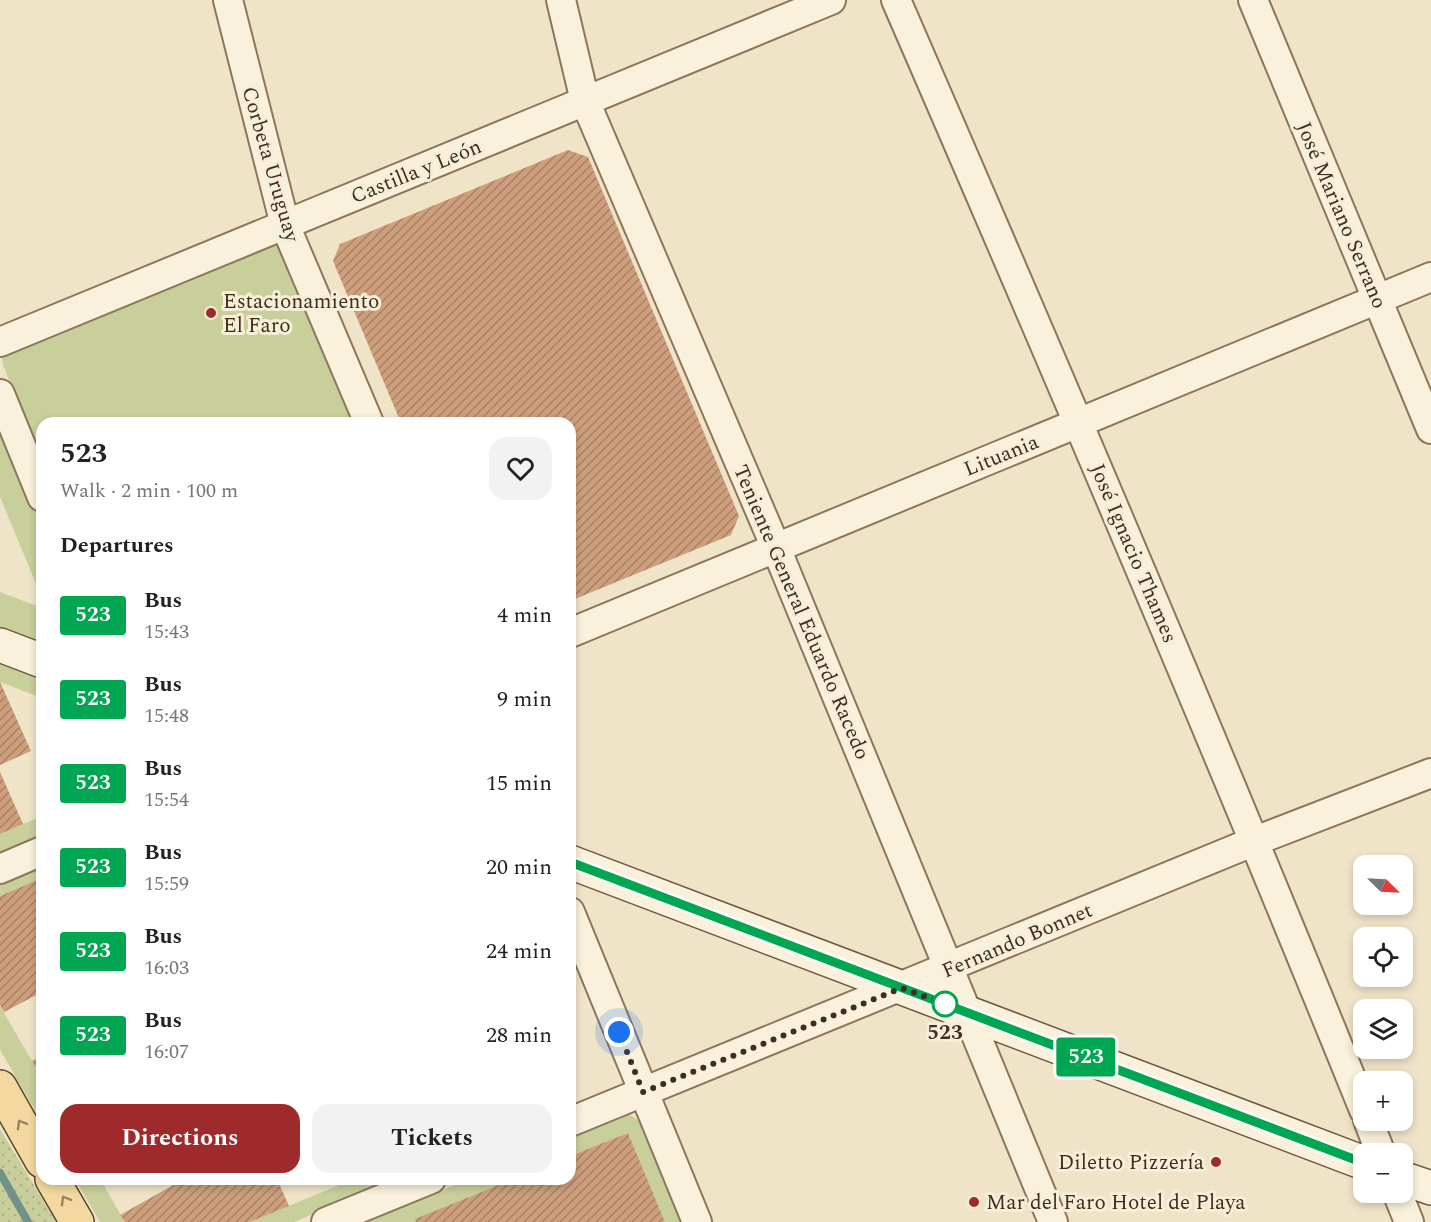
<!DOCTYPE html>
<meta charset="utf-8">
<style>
body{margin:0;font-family:Spectral,serif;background:#f2f2f2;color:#222;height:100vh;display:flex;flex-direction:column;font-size:22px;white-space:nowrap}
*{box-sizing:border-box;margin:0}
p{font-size:20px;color:#767676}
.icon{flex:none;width:33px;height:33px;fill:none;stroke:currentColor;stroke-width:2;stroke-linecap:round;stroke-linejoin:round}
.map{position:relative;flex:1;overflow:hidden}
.panel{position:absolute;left:36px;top:417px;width:540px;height:768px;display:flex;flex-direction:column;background:#fff;border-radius:18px;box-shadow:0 3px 9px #0003}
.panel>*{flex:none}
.badge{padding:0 12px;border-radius:4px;font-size:21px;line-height:39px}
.needle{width:39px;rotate:114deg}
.fabs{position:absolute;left:1353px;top:855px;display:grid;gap:12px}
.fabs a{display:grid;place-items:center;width:60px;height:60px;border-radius:12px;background:#fff;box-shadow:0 3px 9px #0003;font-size:30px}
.you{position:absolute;width:30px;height:30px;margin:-15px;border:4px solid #fff;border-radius:50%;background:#1a73e8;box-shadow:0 0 0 9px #1a73e833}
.map>.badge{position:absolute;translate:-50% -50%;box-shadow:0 0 0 3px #fff}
h2{padding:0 24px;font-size:22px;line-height:54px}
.round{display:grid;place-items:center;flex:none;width:63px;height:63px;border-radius:18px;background:#f2f2f2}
.headline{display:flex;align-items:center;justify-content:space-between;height:102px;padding:0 24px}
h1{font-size:28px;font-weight:700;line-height:45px}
.action{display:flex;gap:12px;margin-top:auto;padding:12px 24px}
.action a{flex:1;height:69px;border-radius:18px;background:#9e2a2b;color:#fff;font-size:24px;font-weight:700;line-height:69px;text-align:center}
.action a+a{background:#f2f2f2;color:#222}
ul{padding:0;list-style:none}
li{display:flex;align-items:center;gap:18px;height:84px;padding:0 24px}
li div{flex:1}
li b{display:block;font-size:22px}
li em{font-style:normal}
li .badge{min-width:66px;font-weight:700;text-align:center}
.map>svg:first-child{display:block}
.grass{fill:#c9cf9b}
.park{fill:url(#park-dots)}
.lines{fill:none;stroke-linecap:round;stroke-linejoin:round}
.stream{stroke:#6f938a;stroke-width:8}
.building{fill:url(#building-hatch)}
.street-casing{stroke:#8d765c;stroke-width:32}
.secondary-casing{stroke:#6f573f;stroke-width:36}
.primary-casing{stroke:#5b4430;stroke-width:36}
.street{stroke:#faf1dc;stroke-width:28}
.secondary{stroke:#faf1dc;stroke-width:33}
.primary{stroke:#f3d9a0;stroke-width:33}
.oneway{stroke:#988460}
.line-casing{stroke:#fff;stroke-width:14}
.line{stroke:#00a651;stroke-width:9}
.walk{stroke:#3d2e20;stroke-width:6;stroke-dasharray:0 10.8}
.poi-dot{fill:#9e2a2b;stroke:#f7eed8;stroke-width:2}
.stop-dot{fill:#fff;stroke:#00a651;stroke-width:3}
.labels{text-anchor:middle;stroke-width:6;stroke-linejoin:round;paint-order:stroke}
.street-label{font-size:21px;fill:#3d2e20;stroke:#f7eed8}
.poi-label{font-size:21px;fill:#3d2e20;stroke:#f7eed8;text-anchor:start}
.stop-label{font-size:21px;font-weight:bold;fill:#3d2e20;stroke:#f7eed8}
</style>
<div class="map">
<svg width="1431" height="1222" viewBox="0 0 1431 1222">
<defs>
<pattern id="park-dots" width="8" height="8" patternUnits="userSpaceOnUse" patternTransform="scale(1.5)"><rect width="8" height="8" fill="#c9cf9b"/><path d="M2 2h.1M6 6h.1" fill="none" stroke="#aeb285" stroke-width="1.8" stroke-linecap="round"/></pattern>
<pattern id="building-hatch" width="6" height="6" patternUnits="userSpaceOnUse" patternTransform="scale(1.5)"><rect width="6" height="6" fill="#cf9f7d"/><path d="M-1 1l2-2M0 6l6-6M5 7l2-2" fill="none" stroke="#a98266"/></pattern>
</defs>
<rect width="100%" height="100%" fill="#f0e4c8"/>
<g class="grass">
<path d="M274 237 356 423H42V464L3 365 2 357 6 349Z"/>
<path d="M0 425 42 525V598L0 497Z"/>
<path d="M0 592 42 608V645L0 629Z"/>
<path d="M0 659 42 675V698L0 682Z"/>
<path d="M42 816V835L0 853V834Z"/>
<path d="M42 863V878L0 896V880Z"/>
<path d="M0 1006 42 1078V1122L0 1050Z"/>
<path d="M630 1115 641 1122 682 1222H665L628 1133 570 1156V1138Z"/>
<path d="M75 1179H100L125 1222H100Z"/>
<path d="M354 1179H399L294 1222H250Z"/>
<path d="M469 1179H514L416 1222H363Z"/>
</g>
<path class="park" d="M0 1129 56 1222H0Z"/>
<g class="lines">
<path class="stream" d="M0 1173 28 1222"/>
</g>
<g class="building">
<path d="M568 150 588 157 739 516 731 535 570 601V423H401L333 261 340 244Z"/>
<path d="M0 682 31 751 0 765Z"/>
<path d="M0 772 23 824 0 834Z"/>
<path d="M42 878V992L4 1012 0 1005V896Z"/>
<path d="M42 1056V1078L32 1061Z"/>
<path d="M628 1133 665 1222H416L415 1219 514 1179H570V1156Z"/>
<path d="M184 1179H277L289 1206 250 1222H125L120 1215Z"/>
</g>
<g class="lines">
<g class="street-casing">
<g id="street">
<path d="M228 0 285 225 369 423"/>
<path d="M561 0 585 101 776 548 1053 1222"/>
<path d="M896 0C1056 368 1213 737 1364 1110"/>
<path d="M1253 0 1431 429"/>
<path d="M0 342 831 0"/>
<path d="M0 394 42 497"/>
<path d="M570 633 1431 277"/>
<path d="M0 869 42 851"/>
<path d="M570 912 697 1222"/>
<path d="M1368 1120 1381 1154"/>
<path d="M570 1122 1255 841 1431 773"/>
<path d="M1397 1192 1409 1222"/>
<path d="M326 1222 431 1179"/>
</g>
</g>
<g class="secondary-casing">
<g id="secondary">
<path d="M0 645 42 661"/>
<path d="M570 862 1364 1163"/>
<path d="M1402 1178 1431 1188"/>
</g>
</g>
<g class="primary-casing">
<g id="primary">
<path d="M0 1087 42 1161"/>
<path d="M52 1179 77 1222"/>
</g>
</g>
<use href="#street" class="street"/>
<use href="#secondary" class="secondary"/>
<use href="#primary" class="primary"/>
</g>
<defs><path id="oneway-chevron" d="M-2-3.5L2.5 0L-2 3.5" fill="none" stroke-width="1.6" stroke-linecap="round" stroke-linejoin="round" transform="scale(1.5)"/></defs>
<g class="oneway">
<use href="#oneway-chevron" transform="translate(21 1124) rotate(-120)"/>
<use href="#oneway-chevron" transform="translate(65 1200) rotate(-120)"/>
</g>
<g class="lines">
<g class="line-casing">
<path id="line" d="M570 862 1364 1163"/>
</g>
<use href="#line" class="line"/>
<path class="walk" d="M619 1032 643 1092 902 988 945 1004"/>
</g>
<g class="poi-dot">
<circle cx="211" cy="313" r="6"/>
<circle cx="1216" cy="1162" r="6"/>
<circle cx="974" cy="1202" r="6"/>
</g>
<circle class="stop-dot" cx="945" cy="1004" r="12"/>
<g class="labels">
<g class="street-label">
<text transform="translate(271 164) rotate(74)" y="7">Corbeta Uruguay</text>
<text transform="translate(416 171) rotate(-22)" y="7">Castilla y León</text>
<text transform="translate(1342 215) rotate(67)" y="7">José Mariano Serrano</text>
<text transform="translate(1001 455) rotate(-22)" y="7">Lituania</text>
<text transform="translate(1134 553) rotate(67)" y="7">José Ignacio Thames</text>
<text transform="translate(802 612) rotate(67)" y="7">Teniente General Eduardo Racedo</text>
<text transform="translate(1017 940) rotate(-23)" y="7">Fernando Bonnet</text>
</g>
<g class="poi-label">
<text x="223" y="308">Estacionamiento<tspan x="223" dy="24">El Faro</tspan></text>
<text x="1204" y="1169" text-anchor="end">Diletto Pizzería</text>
<text x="986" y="1209">Mar del Faro Hotel de Playa</text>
</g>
<g class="stop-label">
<text x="945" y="1039">523</text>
</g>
</g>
</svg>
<div class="fabs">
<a><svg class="needle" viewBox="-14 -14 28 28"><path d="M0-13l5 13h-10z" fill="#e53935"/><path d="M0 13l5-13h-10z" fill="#767676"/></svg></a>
<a><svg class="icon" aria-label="locate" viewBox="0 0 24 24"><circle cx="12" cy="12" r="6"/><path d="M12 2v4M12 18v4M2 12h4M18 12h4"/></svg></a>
<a><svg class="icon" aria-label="layers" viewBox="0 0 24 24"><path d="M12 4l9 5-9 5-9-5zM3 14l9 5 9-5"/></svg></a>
<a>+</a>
<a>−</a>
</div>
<div class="you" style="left:619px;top:1032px"></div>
<b class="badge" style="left:1086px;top:1057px;background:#00a651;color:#fff">523</b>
<section class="panel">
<div class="headline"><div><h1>523</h1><p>Walk · 2 min · 100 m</p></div><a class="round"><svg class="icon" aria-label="heart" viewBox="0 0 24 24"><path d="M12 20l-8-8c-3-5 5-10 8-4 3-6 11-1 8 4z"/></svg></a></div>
<h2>Departures</h2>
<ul>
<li><span class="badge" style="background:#00a651;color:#fff">523</span><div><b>Bus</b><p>15:43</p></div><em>4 min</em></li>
<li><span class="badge" style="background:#00a651;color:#fff">523</span><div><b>Bus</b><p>15:48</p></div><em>9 min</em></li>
<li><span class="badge" style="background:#00a651;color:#fff">523</span><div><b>Bus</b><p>15:54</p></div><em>15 min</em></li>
<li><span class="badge" style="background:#00a651;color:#fff">523</span><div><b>Bus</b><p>15:59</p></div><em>20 min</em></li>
<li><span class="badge" style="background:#00a651;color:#fff">523</span><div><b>Bus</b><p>16:03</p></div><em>24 min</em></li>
<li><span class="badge" style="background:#00a651;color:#fff">523</span><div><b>Bus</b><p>16:07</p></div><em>28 min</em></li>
</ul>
<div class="action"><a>Directions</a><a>Tickets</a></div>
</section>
</div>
